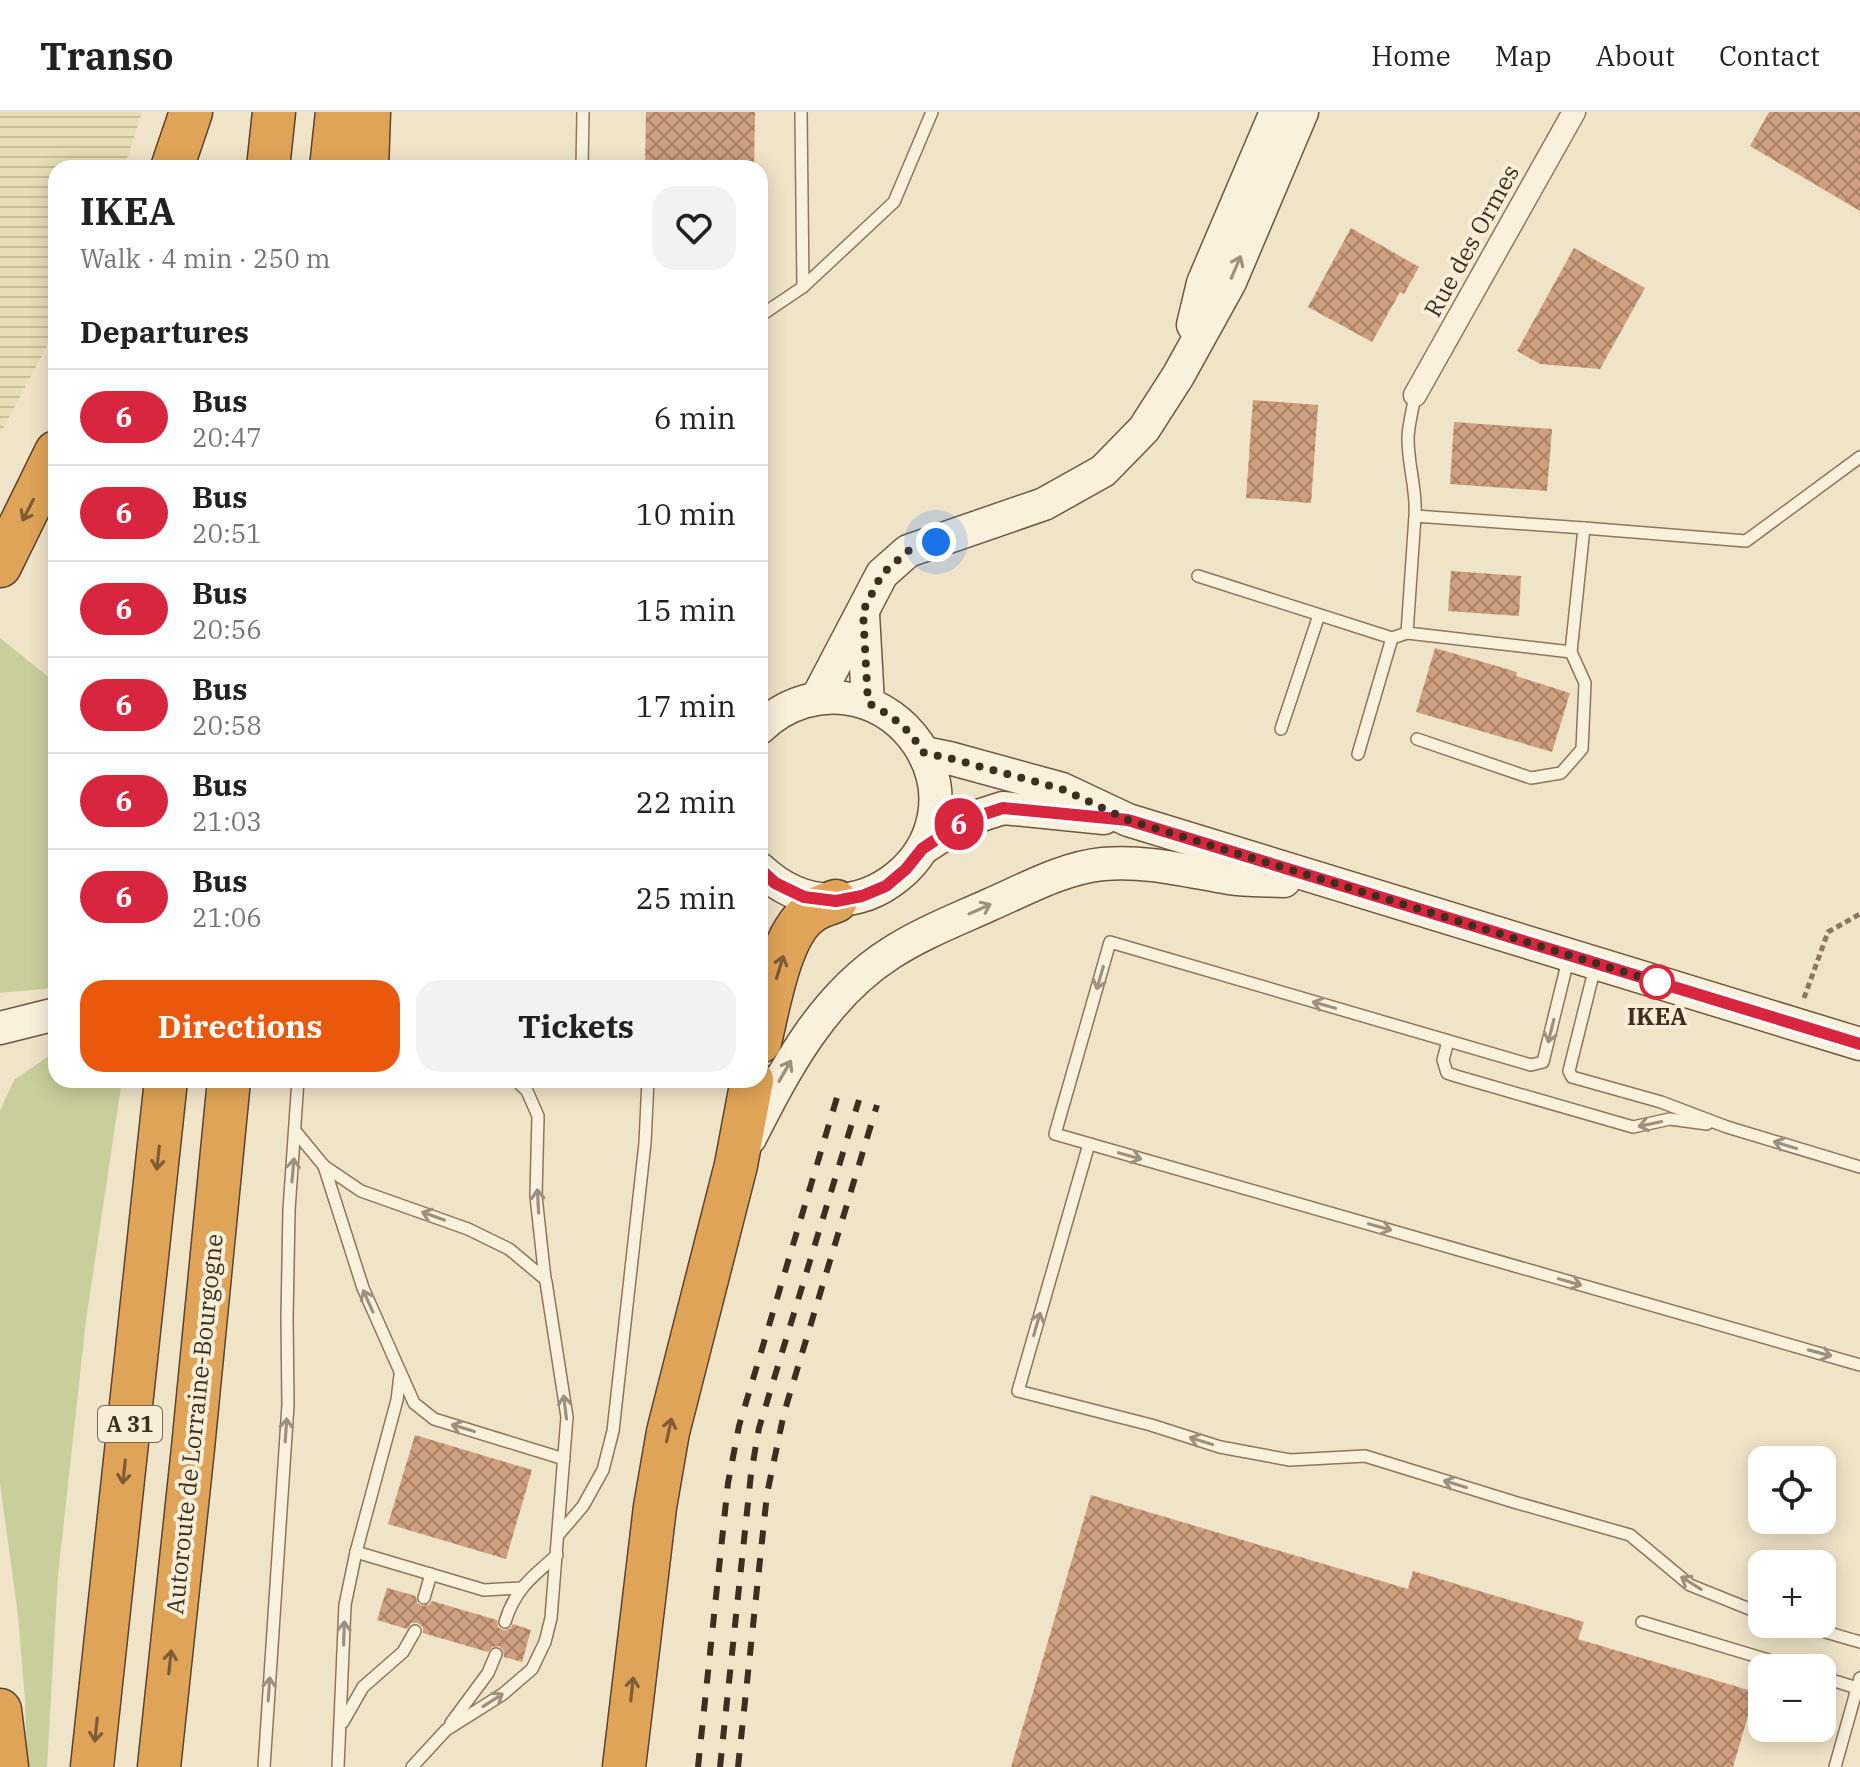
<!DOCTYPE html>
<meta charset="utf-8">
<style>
body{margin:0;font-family:"IBM Plex Serif",serif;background:#f2f2f2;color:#222;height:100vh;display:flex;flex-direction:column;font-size:30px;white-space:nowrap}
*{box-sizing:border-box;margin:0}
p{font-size:26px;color:#767676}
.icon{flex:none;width:44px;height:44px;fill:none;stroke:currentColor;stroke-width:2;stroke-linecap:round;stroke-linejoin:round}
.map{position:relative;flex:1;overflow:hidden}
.sheet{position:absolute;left:48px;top:48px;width:720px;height:928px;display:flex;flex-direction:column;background:#fff;border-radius:24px;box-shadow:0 4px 20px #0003}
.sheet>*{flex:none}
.badge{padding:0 16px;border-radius:26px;font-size:28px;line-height:52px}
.controls{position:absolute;left:1748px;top:1334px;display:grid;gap:16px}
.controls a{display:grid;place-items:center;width:88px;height:88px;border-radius:16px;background:#fff;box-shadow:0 4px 20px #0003;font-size:40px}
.you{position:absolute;width:40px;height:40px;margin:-20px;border:6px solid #fff;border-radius:50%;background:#1a73e8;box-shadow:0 0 0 12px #1a73e833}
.map>.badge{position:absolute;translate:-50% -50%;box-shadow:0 0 0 4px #fff}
h2{padding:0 32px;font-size:30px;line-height:72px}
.round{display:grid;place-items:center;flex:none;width:84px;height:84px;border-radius:24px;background:#f2f2f2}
.head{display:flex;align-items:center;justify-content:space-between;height:136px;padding:0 32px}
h1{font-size:38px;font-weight:700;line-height:60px}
.button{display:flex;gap:16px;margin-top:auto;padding:16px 32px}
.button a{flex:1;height:92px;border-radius:24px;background:#ea580c;color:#fff;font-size:32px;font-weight:700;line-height:92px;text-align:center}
.button a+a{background:#f2f2f2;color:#222}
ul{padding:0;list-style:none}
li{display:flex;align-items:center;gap:24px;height:96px;padding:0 32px;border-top:2px solid #e0e0e0}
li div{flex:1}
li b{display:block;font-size:30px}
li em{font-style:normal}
li .badge{min-width:88px;font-weight:700;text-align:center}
header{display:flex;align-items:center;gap:48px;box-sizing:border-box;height:112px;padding:0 40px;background:#fff;border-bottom:2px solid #e0e0e0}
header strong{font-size:38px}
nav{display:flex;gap:44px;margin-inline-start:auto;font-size:28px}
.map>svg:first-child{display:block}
.farmland{fill:url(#farmland-rules)}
.grass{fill:#c9cf9b}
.building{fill:url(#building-cross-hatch)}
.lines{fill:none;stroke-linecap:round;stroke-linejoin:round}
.lane-casing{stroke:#8d765c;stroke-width:14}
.street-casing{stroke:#8d765c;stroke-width:25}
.secondary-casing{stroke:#6f573f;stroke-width:35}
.highway-casing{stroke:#5b4430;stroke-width:45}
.path{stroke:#8d765c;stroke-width:5;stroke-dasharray:6 4;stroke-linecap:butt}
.lane{stroke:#faf1dc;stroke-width:11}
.street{stroke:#faf1dc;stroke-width:22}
.secondary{stroke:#faf1dc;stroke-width:32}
.highway{stroke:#e0a458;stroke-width:42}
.rail{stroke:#3d2e20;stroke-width:6;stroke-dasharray:14 14;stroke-linecap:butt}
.oneway{stroke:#9c907e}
.oneway2{stroke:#7e5d36}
.line-casing{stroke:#fff;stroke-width:18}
.line{stroke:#d7263d;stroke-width:12}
.walk{stroke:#3d2e20;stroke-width:8;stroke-dasharray:0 14.4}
.stop-dot{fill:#fff;stroke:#d7263d;stroke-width:4}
.labels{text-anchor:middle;stroke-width:8;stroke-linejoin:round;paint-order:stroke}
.shield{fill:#f7eed8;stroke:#756857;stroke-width:2}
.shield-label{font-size:22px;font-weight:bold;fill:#3d2e20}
.street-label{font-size:24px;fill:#3d2e20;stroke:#f7eed8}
.stop-label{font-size:24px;font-weight:bold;fill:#3d2e20;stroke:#f7eed8}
</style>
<header>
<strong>Transo</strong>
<nav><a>Home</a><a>Map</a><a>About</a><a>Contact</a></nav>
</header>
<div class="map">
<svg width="1860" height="1655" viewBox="0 0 1860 1655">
<defs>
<pattern id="farmland-rules" width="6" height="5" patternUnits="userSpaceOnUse" patternTransform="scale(2)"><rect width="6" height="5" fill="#e6deb5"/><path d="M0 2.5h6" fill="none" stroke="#c6bf9b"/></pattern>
<pattern id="building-cross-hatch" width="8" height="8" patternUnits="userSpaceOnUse" patternTransform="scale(2)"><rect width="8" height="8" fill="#cf9f7d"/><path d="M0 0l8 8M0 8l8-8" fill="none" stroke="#a98266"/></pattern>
</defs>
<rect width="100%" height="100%" fill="#f0e4c8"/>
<path class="farmland" d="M0 0H142L124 56H56V217L0 322Z"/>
<g class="grass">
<path d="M0 526 56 571V874L44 877 0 881Z"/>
<path d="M56 939V968H122L86 1208 58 1464 47 1655H27L25 1587 18 1503 0 1372V999L14 968Z"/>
</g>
<g class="building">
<path d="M646 0H755L754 56H645Z"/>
<path d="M1769 0H1860V99L1750 34Z"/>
<path d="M1351 116 1419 155 1404 182 1400 180 1372 230 1308 195Z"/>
<path d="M1574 136 1645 176 1600 257 1540 252 1517 239Z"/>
<path d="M1253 288 1318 293 1311 391 1246 386Z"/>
<path d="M1454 310 1552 317 1547 379 1450 372Z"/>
<path d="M1451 459 1521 464 1519 504 1448 499Z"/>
<path d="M1435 536 1517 560 1516 564 1570 581 1552 640 1416 600Z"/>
<path d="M415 1323 532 1358 506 1447 388 1412Z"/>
<path d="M1091 1383 1408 1477 1413 1459 1533 1495 1584 1510 1578 1527 1755 1580 1733 1655H1011Z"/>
<path d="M387 1476 416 1484 417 1491 422 1494 429 1493 432 1489 497 1508 498 1515 503 1518 510 1517 513 1512 531 1518 522 1550 504 1545 503 1538 499 1534 492 1535 488 1540 423 1521V1515L418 1511H411L407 1517 377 1508Z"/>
</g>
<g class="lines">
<g class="lane-casing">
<g id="lane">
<path d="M801 0 803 175"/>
<path d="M582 56 583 0"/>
<path d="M760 204 803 175 894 90 932 0"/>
<path d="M1415 404 1584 416 1571 540 1407 521 1415 404C1417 378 1408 354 1408 327 1408 313 1413 297 1415 283"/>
<path d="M1584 416 1746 429 1860 345"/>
<path d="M1198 464 1392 526 1407 521"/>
<path d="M1281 617 1319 503"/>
<path d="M1417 627 1531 666 1561 661 1582 637 1585 571 1571 540"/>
<path d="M1358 642 1392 526"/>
<path d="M1569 844 1543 950 1531 953 1110 830 1055 1022 1860 1253"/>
<path d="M1595 855 1569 959 1572 965 1661 990 1727 1015 1860 1055"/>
<path d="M1448 929 1443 948 1447 961 1456 964 1633 1015 1670 1007 1707 1012"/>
<path d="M516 968 527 979 538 1004 536 1084 545 1167"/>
<path d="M296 1020 324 1054 361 1079 468 1117 509 1137 545 1167 546 1170 567 1305 551 1506 545 1530 532 1557 503 1582 446 1618 412 1655"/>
<path d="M1089 1032 1018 1279 1151 1313 1220 1335 1290 1348 1365 1344 1514 1390 1630 1423 1690 1473 1762 1502"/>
<path d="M324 1054 363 1176 414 1291 434 1307 564 1347"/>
<path d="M559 1422 583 1394 603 1358 613 1319 645 1031 648 968"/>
<path d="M356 1440 484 1478 520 1476"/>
<path d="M424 1486 431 1462"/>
<path d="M505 1510C515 1477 532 1465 557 1443"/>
<path d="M1642 1510 1795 1556"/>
<path d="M1798 1512 1860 1530"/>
<path d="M1822 1565 1857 1576"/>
<path d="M343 1610 363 1575 403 1540 415 1519"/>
<path d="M451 1611 488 1561 496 1542"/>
<path d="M264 1655 288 1293 287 1206 289 1098 298 968"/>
<path d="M338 1655 345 1493 356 1440 397 1288 400 1263"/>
<path d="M1835 1655 1860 1566"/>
</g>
</g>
<g class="street-casing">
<path id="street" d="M1415 283 1574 0"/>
</g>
<g class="secondary-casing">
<g id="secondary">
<path d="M1193 213 1203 171 1276 0"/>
<path d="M863 502 868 591"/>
<path d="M817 586 882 462 908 439 1044 392 1103 359 1144 317 1178 264 1230 170 1302 0"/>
<path d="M760 616C785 591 821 580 855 588 881 594 903 610 918 632 983 731 852 844 760 757"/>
<path d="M924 641 949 646 1062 677 1128 708 1860 932"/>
<path d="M922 737 966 708 1003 696 1104 706"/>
<path d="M0 916 56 902"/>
<path d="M750 1026C785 957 823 884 891 841 922 821 956 808 989 793 1026 777 1063 756 1103 752 1146 748 1187 759 1229 766 1247 769 1266 768 1284 769"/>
</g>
</g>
<g class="highway-casing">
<g id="highway">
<path d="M172 56 191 0"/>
<path d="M268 56 274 0"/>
<path d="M331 56 337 0"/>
<path d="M367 56 369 0"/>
<path d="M0 454 56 340"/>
<path d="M760 930C769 895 780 818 813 799 820 794 829 792 836 789"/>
<path d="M0 1598 7 1655"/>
<path d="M92 1655 166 968"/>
<path d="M159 1655 193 1336 229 968"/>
<path d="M624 1655 655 1395 668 1320 736 1053 752 968"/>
</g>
</g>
<path class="path" d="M1804 886 1828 820 1860 802"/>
<use href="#lane" class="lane"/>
<use href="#street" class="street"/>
<use href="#secondary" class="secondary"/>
<use href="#highway" class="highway"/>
<g class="rail">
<path d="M698 1655 728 1371 739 1314 838 982"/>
<path d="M720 1655 751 1362 759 1316 859 988"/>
<path d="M738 1655 767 1382 784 1301 877 993"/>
</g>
</g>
<defs><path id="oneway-shaft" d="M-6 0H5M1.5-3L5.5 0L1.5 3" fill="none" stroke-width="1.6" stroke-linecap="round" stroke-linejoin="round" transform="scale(2)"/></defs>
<g class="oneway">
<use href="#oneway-shaft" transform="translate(1236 155) rotate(-67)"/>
<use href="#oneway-shaft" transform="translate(980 797) rotate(-24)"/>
<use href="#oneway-shaft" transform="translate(1100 866) rotate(106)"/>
<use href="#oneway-shaft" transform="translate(1324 893) rotate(-164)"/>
<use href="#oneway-shaft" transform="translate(1551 919) rotate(104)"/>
<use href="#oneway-shaft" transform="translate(785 959) rotate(-60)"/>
<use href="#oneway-shaft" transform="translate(1650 1012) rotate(168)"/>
<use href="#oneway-shaft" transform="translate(1785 1033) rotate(-163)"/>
<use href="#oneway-shaft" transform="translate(1130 1044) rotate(16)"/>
<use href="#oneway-shaft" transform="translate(293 1058) rotate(-85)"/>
<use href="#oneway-shaft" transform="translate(538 1089) rotate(-93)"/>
<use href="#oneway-shaft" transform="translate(433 1104) rotate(-160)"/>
<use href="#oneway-shaft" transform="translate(1380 1115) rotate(16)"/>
<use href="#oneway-shaft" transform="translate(1570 1170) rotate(16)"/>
<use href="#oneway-shaft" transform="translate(368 1189) rotate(-114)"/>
<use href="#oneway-shaft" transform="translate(1037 1212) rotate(-74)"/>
<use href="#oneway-shaft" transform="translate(1820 1241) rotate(15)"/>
<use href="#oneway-shaft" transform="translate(565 1295) rotate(-97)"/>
<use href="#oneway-shaft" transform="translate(463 1316) rotate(-163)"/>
<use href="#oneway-shaft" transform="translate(286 1318) rotate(-86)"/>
<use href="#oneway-shaft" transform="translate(1201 1329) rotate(-163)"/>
<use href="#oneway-shaft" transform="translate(1455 1372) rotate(-163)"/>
<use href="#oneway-shaft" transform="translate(1691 1471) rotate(-148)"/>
<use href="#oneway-shaft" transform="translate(344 1521) rotate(-88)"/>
<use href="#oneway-shaft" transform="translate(269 1577) rotate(-86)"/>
<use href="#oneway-shaft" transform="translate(493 1588) rotate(-33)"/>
</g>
<g class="oneway2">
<use href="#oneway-shaft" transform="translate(28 398) rotate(117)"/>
<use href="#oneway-shaft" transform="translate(780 855) rotate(-73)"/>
<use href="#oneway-shaft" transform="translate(158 1046) rotate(96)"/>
<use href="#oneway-shaft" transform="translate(669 1318) rotate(-78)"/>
<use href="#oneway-shaft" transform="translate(124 1360) rotate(96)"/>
<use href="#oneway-shaft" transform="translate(170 1550) rotate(-84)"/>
<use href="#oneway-shaft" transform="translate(632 1577) rotate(-84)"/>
<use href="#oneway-shaft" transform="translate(96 1618) rotate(96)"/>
</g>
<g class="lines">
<g class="line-casing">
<path id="line" d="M760 757 775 771 804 785 836 789 862 784 886 774 906 757 922 737 944 722 966 708 1003 696 1128 708 1860 932"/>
</g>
<use href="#line" class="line"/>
<path class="walk" d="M936 430 908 439 882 462 863 499 868 591C895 605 908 616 924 641L949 646 1062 677 1128 708 1657 870"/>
</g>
<circle class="stop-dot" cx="1657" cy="870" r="16"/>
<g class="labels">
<rect class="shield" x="98" y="1294" width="64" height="36" rx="6"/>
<g class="shield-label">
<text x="130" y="1320">A 31</text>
</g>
<g class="street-label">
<text transform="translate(1472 129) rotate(-61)" y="8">Rue des Ormes</text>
<text transform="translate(195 1312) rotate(-84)" y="8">Autoroute de Lorraine-Bourgogne</text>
</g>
<g class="stop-label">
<text x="1657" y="913">IKEA</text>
</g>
</g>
</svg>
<div class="controls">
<a><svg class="icon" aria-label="locate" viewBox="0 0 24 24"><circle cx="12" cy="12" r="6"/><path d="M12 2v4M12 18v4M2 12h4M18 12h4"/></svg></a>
<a>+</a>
<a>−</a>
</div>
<div class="you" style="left:936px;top:430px"></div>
<b class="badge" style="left:959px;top:712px;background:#d7263d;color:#fff">6</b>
<section class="sheet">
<div class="head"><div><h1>IKEA</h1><p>Walk · 4 min · 250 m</p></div><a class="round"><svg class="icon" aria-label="heart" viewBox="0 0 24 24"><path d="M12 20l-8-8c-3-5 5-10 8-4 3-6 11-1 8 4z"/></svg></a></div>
<h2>Departures</h2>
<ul>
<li><span class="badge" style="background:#d7263d;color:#fff">6</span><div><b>Bus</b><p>20:47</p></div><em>6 min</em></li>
<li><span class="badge" style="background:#d7263d;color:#fff">6</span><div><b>Bus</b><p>20:51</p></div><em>10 min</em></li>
<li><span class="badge" style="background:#d7263d;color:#fff">6</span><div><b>Bus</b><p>20:56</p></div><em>15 min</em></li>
<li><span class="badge" style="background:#d7263d;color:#fff">6</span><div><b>Bus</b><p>20:58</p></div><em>17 min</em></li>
<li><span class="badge" style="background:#d7263d;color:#fff">6</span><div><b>Bus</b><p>21:03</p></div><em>22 min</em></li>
<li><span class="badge" style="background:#d7263d;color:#fff">6</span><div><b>Bus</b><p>21:06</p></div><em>25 min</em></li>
</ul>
<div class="button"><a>Directions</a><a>Tickets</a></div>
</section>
</div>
